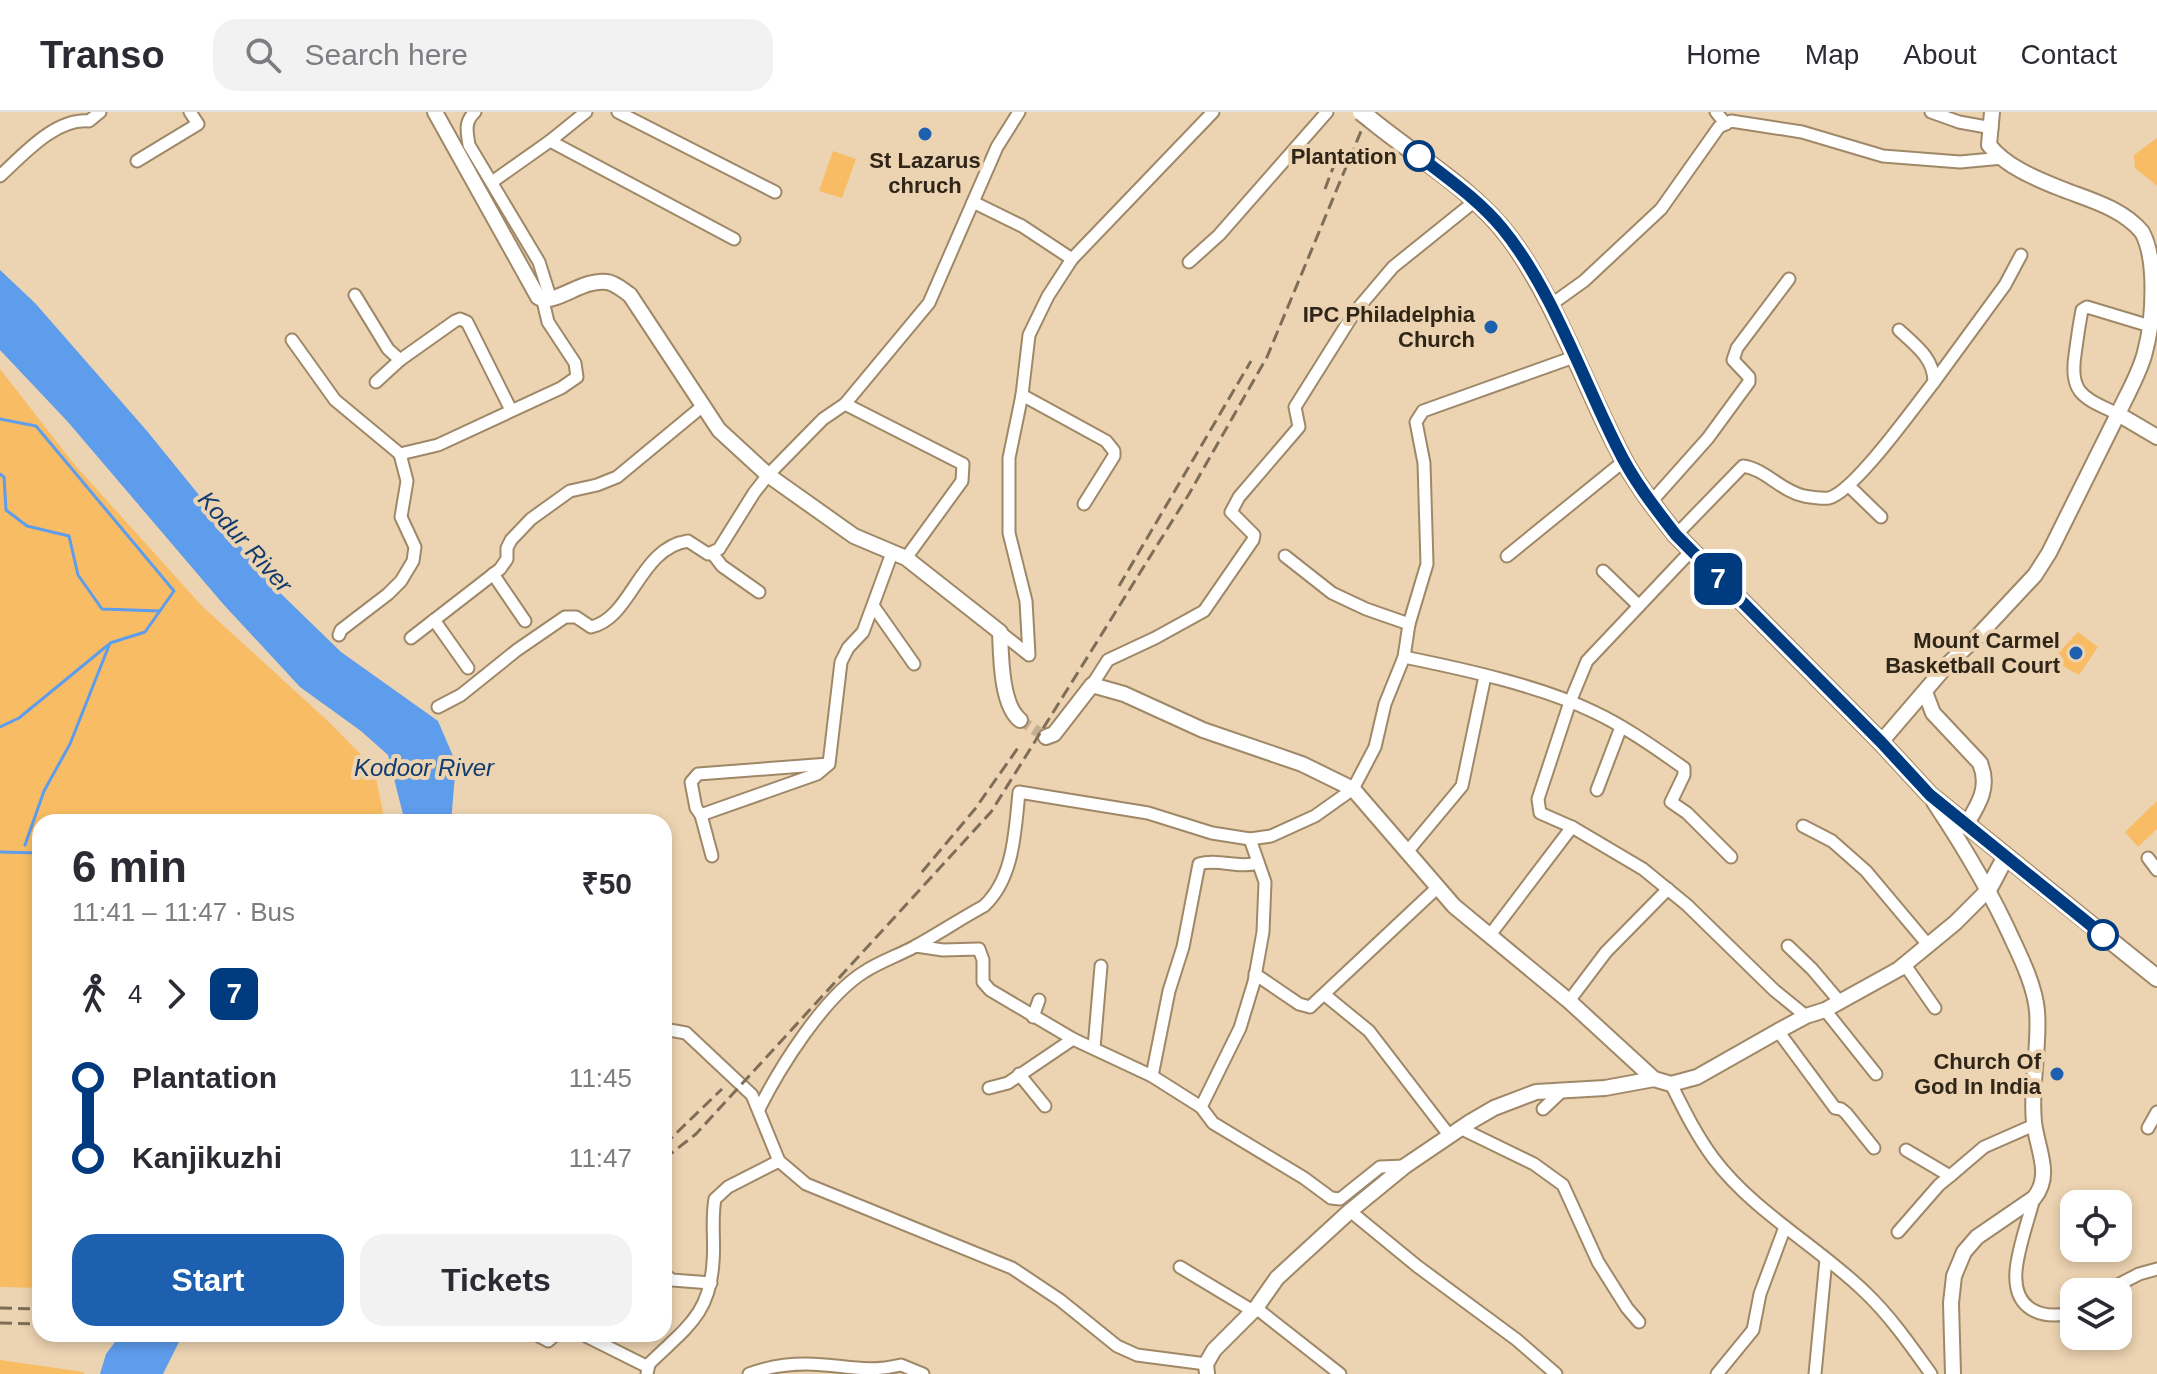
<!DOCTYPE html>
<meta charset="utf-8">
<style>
body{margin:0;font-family:Arial,sans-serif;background:#f2f2f3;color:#2b2b33;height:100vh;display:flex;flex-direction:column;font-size:30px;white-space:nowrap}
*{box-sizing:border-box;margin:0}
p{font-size:26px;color:#7c7c81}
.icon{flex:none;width:44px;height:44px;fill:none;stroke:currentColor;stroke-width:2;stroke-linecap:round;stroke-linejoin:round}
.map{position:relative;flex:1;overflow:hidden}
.details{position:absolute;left:32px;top:702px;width:640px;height:528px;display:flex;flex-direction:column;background:#fff;border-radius:24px;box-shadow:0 4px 12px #0003}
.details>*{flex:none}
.badge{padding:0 16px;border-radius:12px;font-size:28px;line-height:52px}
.tools{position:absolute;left:2060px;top:1078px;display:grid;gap:16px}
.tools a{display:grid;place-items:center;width:72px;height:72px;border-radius:16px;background:#fff;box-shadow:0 4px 12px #0003;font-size:40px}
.map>.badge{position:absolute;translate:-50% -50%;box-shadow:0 0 0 4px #fff}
.legs{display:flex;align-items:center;gap:12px;height:88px;padding:0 40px;font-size:26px}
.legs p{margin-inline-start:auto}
.summary{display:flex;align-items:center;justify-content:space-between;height:136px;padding:0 40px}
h1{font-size:44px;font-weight:700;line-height:60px}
.primary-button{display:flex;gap:16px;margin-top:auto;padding:16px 40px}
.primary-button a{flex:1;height:92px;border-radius:24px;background:#1d60b0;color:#fff;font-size:32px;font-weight:700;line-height:92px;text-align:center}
.primary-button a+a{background:#f2f2f3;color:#2b2b33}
ul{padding:0 40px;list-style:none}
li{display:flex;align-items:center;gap:28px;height:80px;font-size:30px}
li i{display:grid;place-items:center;width:12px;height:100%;margin:0 10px;background:currentColor}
li i::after{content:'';width:20px;height:20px;margin:-10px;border:6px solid;border-radius:50%;background:#fff}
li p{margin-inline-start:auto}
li:first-child i{background:linear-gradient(#0000 50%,currentColor 0)}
li:last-child i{background:linear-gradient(currentColor 50%,#0000 0)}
header{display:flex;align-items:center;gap:48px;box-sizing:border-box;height:112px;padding:0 40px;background:#fff;border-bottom:2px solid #e1e1e2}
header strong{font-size:38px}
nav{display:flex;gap:44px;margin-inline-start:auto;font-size:28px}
.search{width:560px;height:72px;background:#f2f2f3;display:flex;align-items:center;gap:20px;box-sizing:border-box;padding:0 28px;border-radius:24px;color:#7c7c81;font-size:30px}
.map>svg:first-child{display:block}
.green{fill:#f8bd64}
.water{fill:#5e9cec}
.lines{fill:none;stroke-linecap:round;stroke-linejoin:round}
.stream{stroke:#5e9cec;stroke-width:3}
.minor-tunnel{stroke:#c6b093;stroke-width:11;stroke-dasharray:11 5.5;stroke-linecap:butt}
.minor-casing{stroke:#9f8868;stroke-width:15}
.major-casing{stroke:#9f8868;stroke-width:18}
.highway-casing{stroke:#9f8868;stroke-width:20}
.minor{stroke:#fff;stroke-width:11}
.major{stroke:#fff;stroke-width:14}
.highway{stroke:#fff;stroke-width:16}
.rail{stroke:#7e6e58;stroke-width:3;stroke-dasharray:12 6;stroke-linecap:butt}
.highway-bridge-casing{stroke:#9f8868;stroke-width:20;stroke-linecap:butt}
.highway-bridge{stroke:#fff;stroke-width:16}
.line-1-casing{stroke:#fff;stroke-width:18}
.line-1{stroke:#003b80;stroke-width:12}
.poi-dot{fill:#1d60b0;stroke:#ecd3b1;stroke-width:3}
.stop-1-dot{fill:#fff;stroke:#003b80;stroke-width:4}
.labels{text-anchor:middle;stroke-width:8;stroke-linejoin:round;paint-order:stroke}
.stop-label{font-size:22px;font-weight:bold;fill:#2f2619;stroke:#ecd3b1;text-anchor:end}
.poi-label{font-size:22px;font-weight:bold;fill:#2f2619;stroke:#ecd3b1;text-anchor:end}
.water-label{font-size:24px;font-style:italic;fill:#113b6e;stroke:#ecd3b1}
</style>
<header>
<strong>Transo</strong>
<div class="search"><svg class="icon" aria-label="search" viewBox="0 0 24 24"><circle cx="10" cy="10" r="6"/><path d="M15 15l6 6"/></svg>Search here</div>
<nav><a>Home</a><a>Map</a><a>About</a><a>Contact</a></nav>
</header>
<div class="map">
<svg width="2157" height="1262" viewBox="0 0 2157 1262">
<rect width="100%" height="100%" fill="#ecd3b1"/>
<g class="green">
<path d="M2157 26V74L2135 56 2134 43Z"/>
<path d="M833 39 856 47 842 86 819 79Z"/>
<path d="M0 257 74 352 202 494 329 610 374 656 383 700 380 710H40V1176L0 1175Z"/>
<path d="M2078 520 2098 535 2079 563 2052 548Z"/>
<path d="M2157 689V717L2138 735 2125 720Z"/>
<path d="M0 1248 84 1260V1262H0Z"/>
</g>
<g class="water">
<path d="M0 158 35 191 147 319 272 473 341 540 438 609 456 651 451 710H405L388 643 361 619 300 575 224 493 68 310 0 238Z"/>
<path d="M121 1222H183L163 1262H100L106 1242Z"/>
</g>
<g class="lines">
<g class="stream">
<path d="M0 307 36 314 174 479 145 520 110 531 70 632 44 679 25 733"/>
<path d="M0 362 4 365 6 398 27 414 69 424 78 463 102 497 160 499"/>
<path d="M0 615 19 606 108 533"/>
<path d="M0 740 40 741"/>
</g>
<path class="minor-tunnel" d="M1020 608 1046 625"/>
<g class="minor-casing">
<g id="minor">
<path d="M475 0C464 10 467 20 469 33L539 150 551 188"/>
<path d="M618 0 775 80"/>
<path d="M1716 0 1726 12"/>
<path d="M1931 0 1959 10 1992 16"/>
<path d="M550 29 586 0"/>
<path d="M137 49 198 12 190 0"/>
<path d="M0 64C23 43 55 6 89 9L100 0"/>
<path d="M492 70 550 29 734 127"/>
<path d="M973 90 997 35 1019 0"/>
<path d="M1189 150 1219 123 1327 0"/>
<path d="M355 183 388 237 400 248 455 209 460 207 467 210 511 298"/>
<path d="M1549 194 1584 169 1661 97 1719 15 1731 9 1802 20 1883 44 1960 50 2003 46"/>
<path d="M292 228 335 288 400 342"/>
<path d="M376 270 400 248"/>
<path d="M1934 270 2005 173 2021 143"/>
<path d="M1022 283 1106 329 1114 339V344L1084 392"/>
<path d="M845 292 963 352 962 369 906 446"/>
<path d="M2118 302C2085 286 2069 283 2075 243 2077 228 2079 213 2082 198L2087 195 2150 214"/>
<path d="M1849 374 1881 405"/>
<path d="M1651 390 1708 326 1749 270V265L1733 248 1737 236 1789 167"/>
<path d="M1676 423 1743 354C1765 357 1781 379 1804 384 1810 385 1823 387 1829 386 1854 380 1915 294 1934 270 1934 246 1915 233 1899 218"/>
<path d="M1691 439 1587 549 1570 590 1538 687 1540 701 1572 715 1643 757 1687 793 1774 878 1806 904"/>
<path d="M712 441 722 454 759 480"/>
<path d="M1285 444 1332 481 1366 497 1409 512"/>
<path d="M1507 444 1624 349"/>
<path d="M1603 459 1639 494"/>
<path d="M493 462 525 509"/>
<path d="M874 495 914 552"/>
<path d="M434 508 468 556"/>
<path d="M1000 520 1029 543 1026 489 1009 421V346L1022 283 1029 223 1048 184 1072 147 1213 0"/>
<path d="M339 523 341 518 388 482 401 469 413 449 415 435 401 405 407 369 400 342 438 333 561 276 577 265 575 251 548 210 543 189"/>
<path d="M411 526 500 457 507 447V436L511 428 531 407 570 379 597 373 617 365 704 293"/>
<path d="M1404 545C1463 557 1541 574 1594 600 1626 615 1655 636 1684 656V663L1671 690 1687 701 1731 745"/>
<path d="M1092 573 1108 548 1155 526 1204 499 1253 428 1254 423 1231 400 1239 385 1299 315 1295 295 1354 201 1393 155 1475 89"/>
<path d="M438 595 461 583 517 538 565 505H576L591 515C632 506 639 436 688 429L708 442 719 437 754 381 768 363 823 307 845 292 929 191 973 90 1022 114 1072 147"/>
<path d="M829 652 698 662 691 670 696 696 701 703 712 699 817 662 829 652 841 550 848 536 863 520 892 441"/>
<path d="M1597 678 1621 615"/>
<path d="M701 703 712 744"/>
<path d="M1803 714 1832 729 1866 759 1929 834"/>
<path d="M1407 740 1462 674 1485 564"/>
<path d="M2148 746 2157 758"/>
<path d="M1490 823 1572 715"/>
<path d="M916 834 943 838 979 837 983 848V870L990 878 1073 927 1152 964 1201 995 1213 1011 1304 1066 1331 1086 1340 1087 1380 1055 1405 1054"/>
<path d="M1788 834 1812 857 1840 890"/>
<path d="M1905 853 1935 896"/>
<path d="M1255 862 1299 892 1310 895 1438 775"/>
<path d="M1325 883 1369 919 1449 1023"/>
<path d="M1569 889 1606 840 1668 777"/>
<path d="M1825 898 1876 962"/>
<path d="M1033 905 1039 888"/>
<path d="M664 917 686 921 752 983 779 1049 806 1072 1012 1156 1060 1188 1117 1234 1137 1243 1206 1252"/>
<path d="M1778 919 1835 996 1841 997 1846 1001 1874 1036"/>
<path d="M1094 936 1101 854"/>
<path d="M1019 962 1045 994"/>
<path d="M1152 964 1169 879 1183 835 1199 752C1218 746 1238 757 1258 751"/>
<path d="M1671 972C1684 998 1696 1023 1714 1047 1755 1101 1818 1134 1866 1181 1891 1205 1911 1234 1931 1262"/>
<path d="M989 976 1008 971 1073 927"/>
<path d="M1201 995 1240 916 1254 870 1263 820 1265 770 1250 727"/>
<path d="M759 997C780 955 824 885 864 860 879 850 897 844 914 835 938 822 960 807 984 794 1014 766 1015 719 1019 680L1148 701 1212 721 1250 727 1271 724 1315 704 1353 677 1375 635 1385 592 1404 545 1409 512 1427 452 1424 351 1416 310 1423 299 1574 245"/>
<path d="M1543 997 1562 979"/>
<path d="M1460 1016 1534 1052 1563 1073 1598 1150 1627 1196 1639 1210"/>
<path d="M2148 1016 2157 1000"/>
<path d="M1950 1064 1984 1035 2034 1013"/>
<path d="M2034 1086C2028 1110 2018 1135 2016 1159 2013 1198 2042 1209 2074 1200"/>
<path d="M1350 1099 1417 1154 1517 1228 1556 1262"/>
<path d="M1898 1120 1939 1073 1950 1064 1906 1038"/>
<path d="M1180 1155 1253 1199"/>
<path d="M664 1162 672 1168 711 1171"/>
<path d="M2104 1180 2139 1162 2157 1157"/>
<path d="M1256 1196 1340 1262"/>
<path d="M535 1222 548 1229 556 1222"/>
<path d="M582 1222 648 1255"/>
<path d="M647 1262 649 1252C684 1217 710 1204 713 1150 715 1129 711 1108 715 1087L728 1075 779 1049"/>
<path d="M749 1262C767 1255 787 1252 806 1252 843 1252 863 1262 901 1253L923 1262"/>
<path d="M1717 1262 1753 1218 1760 1182 1785 1115"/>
<path d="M1815 1262 1826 1147"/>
</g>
</g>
<g class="major-casing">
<g id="major">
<path d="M435 0 538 185C554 195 582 166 607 170 615 171 623 178 630 183L719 318 768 363 854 424 906 446 1000 520C1001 544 1001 593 1020 608"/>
<path d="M1992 0 1989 33C2006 55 2037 67 2062 77 2090 88 2122 96 2142 120 2157 147 2154 207 2145 240 2140 261 2127 282 2118 302"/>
<path d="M1925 580 1933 601 1980 651C1990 675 1979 692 1966 713"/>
<path d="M1046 625 1054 622 1092 573 1124 582 1203 618 1302 652 1353 677 1454 794 1569 889 1654 967"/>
<path d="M1881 630 1948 552 1978 524 2035 463 2049 441 2118 302 2157 325"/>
<path d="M1934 690C1964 735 1991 780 2013 829 2023 850 2035 876 2037 899 2040 936 2030 973 2034 1010 2037 1037 2053 1063 2034 1086L1977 1125 1964 1140 1954 1164 1951 1191 1953 1262"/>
<path d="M1207 1262 1206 1252 1214 1238 1256 1196 1277 1166 1350 1099 1405 1054 1470 1010 1494 996 1536 980 1605 976 1654 967 1671 972 1697 965 1778 919 1806 904 1825 898 1899 857 1955 811 1988 778"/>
</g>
</g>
<g class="highway-casing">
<g id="highway">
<path d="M1370 7C1416 45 1473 77 1509 125 1554 185 1584 271 1618 337 1633 368 1655 396 1676 423L1881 630 1930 683 2157 866"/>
<path d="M1988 778 2005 746"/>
</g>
</g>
<use href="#minor" class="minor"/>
<use href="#major" class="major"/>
<use href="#highway" class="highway"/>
<g class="rail">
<path d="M1325 77 1337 45"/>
<path d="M1119 474 1251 249"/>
<path d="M922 760 975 697 1020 633"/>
<path d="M664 1033 722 977"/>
<path d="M664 1047 696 1022 991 700 1189 382 1267 245 1369 0"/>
<path d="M0 1196 40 1197"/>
<path d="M0 1211 40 1212"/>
</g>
<g class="highway-bridge-casing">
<path id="highway-bridge" d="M1361 0 1370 7"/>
</g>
<use href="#highway-bridge" class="highway-bridge"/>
</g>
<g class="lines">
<g class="line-1-casing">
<path id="line-1" d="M1419 44C1447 66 1479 88 1502 116 1551 175 1583 268 1618 337 1633 368 1655 396 1676 423L1881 630 1930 683 2103 823"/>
</g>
<use href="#line-1" class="line-1"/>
</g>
<g class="poi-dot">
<circle cx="925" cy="22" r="8"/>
<circle cx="1491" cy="215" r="8"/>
<circle cx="2076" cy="541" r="8"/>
<circle cx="2057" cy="962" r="8"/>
</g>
<g class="stop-1-dot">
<circle cx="1419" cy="44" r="14"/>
<circle cx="2103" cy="823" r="14"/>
</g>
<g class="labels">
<g class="stop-label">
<text x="1397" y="52">Plantation</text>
</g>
<g class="poi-label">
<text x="925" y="56" text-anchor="middle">St Lazarus<tspan x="925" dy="25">chruch</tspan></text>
<text x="1475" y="210">IPC Philadelphia<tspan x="1475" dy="25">Church</tspan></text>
<text x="2060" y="536">Mount Carmel<tspan x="2060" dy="25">Basketball Court</tspan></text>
<text x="2041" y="957">Church Of<tspan x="2041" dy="25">God In India</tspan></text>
</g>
<g class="water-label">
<text transform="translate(245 430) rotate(48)" y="8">Kodur River</text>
<text x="424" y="664">Kodoor River</text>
</g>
</g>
</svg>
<div class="tools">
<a><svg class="icon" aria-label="locate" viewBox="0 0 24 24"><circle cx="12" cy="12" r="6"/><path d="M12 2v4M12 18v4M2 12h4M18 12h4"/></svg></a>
<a><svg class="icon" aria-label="layers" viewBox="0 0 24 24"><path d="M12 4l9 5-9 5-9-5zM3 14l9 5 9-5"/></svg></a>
</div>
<b class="badge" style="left:1718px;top:467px;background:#003b80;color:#fff">7</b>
<section class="details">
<div class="summary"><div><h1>6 min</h1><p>11:41 – 11:47 · Bus</p></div><b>₹50</b></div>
<div class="legs"><svg class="icon" aria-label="walk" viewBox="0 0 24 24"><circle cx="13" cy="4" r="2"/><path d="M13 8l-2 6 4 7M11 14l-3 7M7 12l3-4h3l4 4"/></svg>4<svg class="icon" aria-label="forward" viewBox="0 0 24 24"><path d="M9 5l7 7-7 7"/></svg><b class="badge" style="background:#003b80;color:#fff">7</b></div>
<ul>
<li><i style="color:#003b80"></i><b>Plantation</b><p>11:45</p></li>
<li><i style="color:#003b80"></i><b>Kanjikuzhi</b><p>11:47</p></li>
</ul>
<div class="primary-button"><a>Start</a><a>Tickets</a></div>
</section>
</div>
